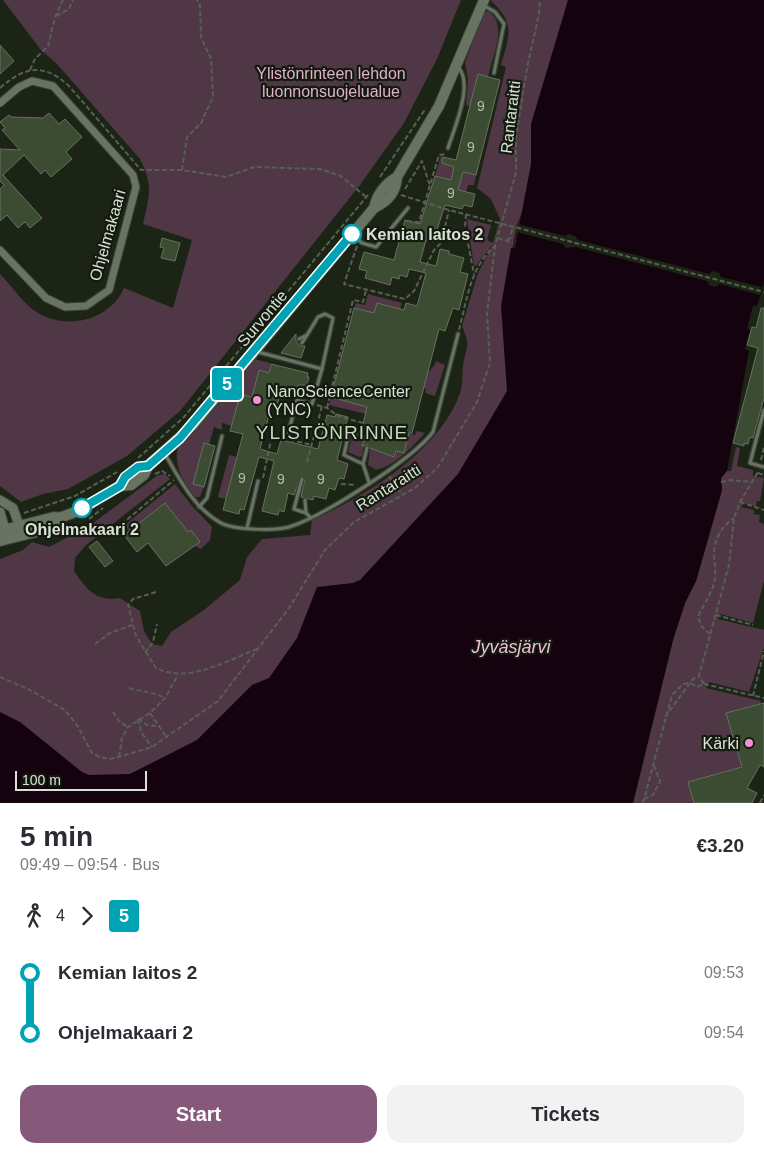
<!DOCTYPE html>
<meta charset="utf-8">
<style>
body{margin:0;font-family:Arial,sans-serif;background:#f2f2f3;color:#2b2b33;height:100vh;display:flex;flex-direction:column;font-size:19px;white-space:nowrap}
*{box-sizing:border-box;margin:0}
p{font-size:16px;color:#7c7c81}
.icon{flex:none;width:28px;height:28px;fill:none;stroke:currentColor;stroke-width:2;stroke-linecap:round;stroke-linejoin:round}
.map{position:relative;height:803px;overflow:hidden}
.details{display:flex;flex-direction:column;background:#fff;flex:1}
.details>*{flex:none}
.badge{padding:0 10px;border-radius:4px;font-size:18px;line-height:32px}
.scale{position:absolute;left:15px;bottom:12px;width:132px;box-sizing:border-box;padding-left:5px;border:2px solid #dae0d7;border-top:0;font-size:14px;line-height:18px;white-space:nowrap;color:#dae0d7;-webkit-text-stroke:4px #121b0d;paint-order:stroke}
.map>.badge{position:absolute;translate:-50% -50%;box-shadow:0 0 0 2px #fff}
.legs{display:flex;align-items:center;gap:8px;height:55px;padding:0 20px;font-size:16px}
.legs p{margin-inline-start:auto}
.overview{display:flex;align-items:center;justify-content:space-between;height:85px;padding:0 20px}
h1{font-size:28px;font-weight:700;line-height:38px}
.button{display:flex;gap:10px;margin-top:auto;padding:10px 20px}
.button a{flex:1;height:58px;border-radius:15px;background:#86597b;color:#fff;font-size:20px;font-weight:700;line-height:58px;text-align:center}
.button a+a{background:#f2f2f3;color:#2b2b33}
ul{padding:0 20px;list-style:none}
li{display:flex;align-items:center;gap:18px;height:60px;font-size:19px}
li i{display:grid;place-items:center;width:8px;height:100%;margin:0 6px;background:currentColor}
li i::after{content:'';width:12px;height:12px;margin:-6px;border:4px solid;border-radius:50%;background:#fff}
li p{margin-inline-start:auto}
li:first-child i{background:linear-gradient(#0000 50%,currentColor 0)}
li:last-child i{background:linear-gradient(currentColor 50%,#0000 0)}
.map>svg:first-child{display:block}
.green{fill:#4f3746}
.water{fill:#15020f}
.pier{fill:#1c2416}
.building{fill:#3c4c32;stroke:#677160}
.lines{fill:none;stroke-linecap:round;stroke-linejoin:round}
.service-casing{stroke:#394036;stroke-width:5.5}
.minor-casing{stroke:#394036;stroke-width:9}
.tertiary-casing{stroke:#394036;stroke-width:11}
.secondary-casing{stroke:#394036;stroke-width:12}
.path{stroke:#585f53;stroke-width:2;stroke-dasharray:5 2.5;stroke-linecap:butt}
.service{stroke:#687362;stroke-width:3}
.minor{stroke:#687362;stroke-width:7}
.tertiary{stroke:#687362;stroke-width:9}
.secondary{stroke:#687362;stroke-width:10}
.line-1-casing{stroke:#fff;stroke-width:11}
.line-1{stroke:#00a3b4;stroke-width:8}
.stop-1-dot{fill:#fff;stroke:#00a3b4;stroke-width:2.5}
.poi-dot{fill:#f591d2;stroke:#121b0d;stroke-width:2}
.labels{text-anchor:middle;stroke-width:4.5;stroke-linejoin:round;paint-order:stroke}
.number-label{font-size:14px;fill:#b2bbae}
.park-label{font-size:16px;fill:#e4aecf;stroke:#121b0d}
.street-label{font-size:16px;fill:#dae0d7;stroke:#121b0d}
.stop-label{font-size:16px;font-weight:bold;fill:#dae0d7;stroke:#121b0d;text-anchor:start}
.poi-label{font-size:16px;fill:#dae0d7;stroke:#121b0d;text-anchor:start}
.water-label{font-size:18px;font-style:italic;fill:#f2bbdd;stroke:#121b0d}
.quarter-label{font-size:19px;letter-spacing:1px;fill:#c8d4c1;stroke:#121b0d}
</style>
<div class="map">
<svg width="764" height="803" viewBox="0 0 764 803">
<rect width="100%" height="100%" fill="#1c2416"/>
<g class="green">
<path d="M3 0H461L437 59 404 123 360 185 180 411 127 456 68 489 43 494 21 502 0 486V274C12 286 24 305 38 313 68 331 111 319 124 288L173 308 192 240 143 224C149 196 154 187 140 159L57 64 41 50Z"/>
<path d="M490 0H576L542 167 517 224 508 268 530 400 181 796 0 759V559L23 550 32 542 49 547 89 526 158 475 165 474 170 479 86 545 75 558 74 571C87 590 96 602 120 598L140 611 144 631 152 644 162 646 171 632 204 610 240 580 247 557 262 539 310 535 312 520C366 496 440 451 460 393 463 385 462 374 463 366 466 345 471 347 462 326L478 273 493 244 476 266H474L467 219 491 225 487 240 493 243 500 219 491 199 477 188 506 67 501 65C510 34 515 22 490 0Z"/>
<path d="M488 11C509 24 492 57 488 77L478 74 470 106 466 105 468 80 465 62 484 13Z"/>
<path d="M441 156 443 157 442 163 447 164 448 158 456 160 462 172 476 175 474 185H468L466 192 458 190 460 182 435 176Z"/>
<path d="M368 294 402 303 400 309 377 303 374 313 354 308 356 303 365 305Z"/>
<path d="M254 359 270 363 269 373 260 370 252 397 243 395 242 399H239L234 416 235 427 222 423V430L214 427 209 445 204 444 193 484 204 487 200 497H196C184 486 173 463 178 447Z"/>
<path d="M436 361 445 365 435 396 425 393 426 389 423 388 428 372 434 366Z"/>
<path d="M331 397 367 407 366 414 329 405Z"/>
<path d="M354 430 366 433 362 456 359 457 348 452Z"/>
<path d="M416 431 425 433C412 447 395 466 376 470L368 465 370 448 394 457 407 433 415 435Z"/>
<path d="M736 447 740 448 737 466 753 470V476L764 478 760 501H757L756 507 744 503 741 507 754 510V514L760 515 759 522 764 524V581L753 623 720 614 718 619 764 630V647L749 692 709 682 706 688 761 701 760 704 726 713 741 765 738 772 733 769 689 782 694 803H633L673 640 685 603 696 581 722 490 721 478 727 471H731Z"/>
<path d="M229 455 237 457 226 499 218 497Z"/>
<path d="M175 484 192 506 212 527 210 540 201 549 195 546 200 542 191 530 188 532 165 503 129 531 125 525Z"/>
</g>
<path class="water" d="M568 0H764V283L757 306H753L747 329 750 330 745 349 749 351 727 471 721 478 722 490 696 581 685 603 673 640 633 803H0V712L20 722 82 772 89 775 130 774 197 740 252 685 269 678 297 638 317 587 353 583 360 580 458 474 507 391 501 306 511 248H515L531 164V124Z"/>
<path class="pier" d="M517 224 565 236 569 234 575 236 578 240 709 274 713 271 719 273 721 277 762 287 760 295 720 284 715 287 709 285 707 281 576 247 566 248 563 244 517 232Z"/>
<g class="building">
<path d="M0 45 14 61 0 74Z"/>
<path d="M478 74 500 80 476 175 463 172 458 190 475 194 472 207 464 205 462 209 445 205 433 242 426 240 420 262 436 266 440 249 449 251V254L464 258 460 272 468 274 459 310 453 308 445 331 439 329 412 433H409L404 453 396 451 394 457 370 448 368 445 362 446 367 429 362 428 367 407 331 397 354 308 374 313 377 303 404 310 406 303 417 306 426 273 409 269 407 277 400 275 399 279 392 277 390 285 365 278 367 271 359 269 364 252 394 260 405 220 420 224 435 176 451 180 454 167 442 163 443 157 456 160Z"/>
<path d="M49 113 59 124 65 119 82 137 66 152 72 159 51 177 45 170 41 174 24 155 3 175 42 218 30 228 25 222 18 228 7 215 0 221V189L4 185 0 181V149L20 150 2 130 5 128 0 122 9 115 11 117 43 118Z"/>
<path d="M162 238 180 243 175 261 161 258 164 248 160 247Z"/>
<path d="M761 308H764V398L753 438 750 437 748 444 744 443V446L733 443 758 348 747 345 752 327 756 328Z"/>
<path d="M296 334V341L300 346H305L301 358 281 353Z"/>
<path d="M271 364 308 373 307 377H309L307 385H298L296 392 292 391 290 397 283 395 282 399 279 398 277 406 272 404 260 449 277 454 281 440 318 449 327 415 335 417 336 414 348 417 337 460 348 464 344 479 339 478 335 490 329 488 326 499 314 496 313 500 301 497 305 479 301 476 294 495 288 493 284 512 279 510 278 515 262 511 274 461 259 457 244 510 240 509 239 514 223 510 243 434 230 431 239 399H242L243 395 252 397 259 370 269 373Z"/>
<path d="M204 443 215 446 204 487 193 484Z"/>
<path d="M165 503 188 532 191 530 200 542 166 566 148 543 137 552 124 535Z"/>
<path d="M97 541 113 561 105 567 89 547Z"/>
<path d="M764 703V767L760 765 747 788 757 793 752 803H694L688 782 742 767 726 713Z"/>
</g>
<g class="lines">
<g class="service-casing">
<g id="service">
<path d="M483 5 495 12 504 24 494 73"/>
<path d="M448 148C454 129 475 82 457 66"/>
<path d="M354 236 362 243 376 247 408 208"/>
<path d="M299 339 307 335 302 343"/>
<path d="M258 352 322 369 333 318 325 314 318 317 307 335"/>
<path d="M764 410 750 463 764 467"/>
<path d="M349 432 344 455 363 464 369 482"/>
<path d="M288 434 297 400 312 404 322 369"/>
<path d="M165 454C180 480 194 508 221 523 234 530 275 531 289 527 322 517 413 459 433 432L458 334"/>
<path d="M363 464 367 448"/>
<path d="M302 479 294 509 306 513"/>
<path d="M305 500 306 513 310 517"/>
<path d="M199 507 207 498 222 436"/>
<path d="M247 528 258 481"/>
</g>
</g>
<g class="minor-casing">
<path id="minor" d="M0 103 19 87 32 81 53 86 133 175 136 187 109 290 86 306 65 307 46 298 0 250"/>
</g>
<g class="tertiary-casing">
<g id="tertiary">
<path d="M0 500 13 508 21 531"/>
<path d="M0 512 7 536"/>
</g>
</g>
<g class="secondary-casing">
<g id="secondary">
<path d="M374 208C377 194 385 184 397 177L439 106 484 0"/>
<path d="M120 486C127 474 135 468 148 466"/>
<path d="M0 531 54 517 59 518 78 511 120 486 131 485 144 475 148 466 193 425 374 208C388 201 396 193 397 177"/>
<path d="M0 541 40 531 57 523 59 518"/>
</g>
</g>
<g class="path">
<path d="M56 16 69 9 73 0"/>
<path d="M30 70 35 59 48 46 55 17 63 0"/>
<path d="M0 88C25 66 44 63 69 86L141 170H182L226 177 254 167 320 169 341 176 366 197"/>
<path d="M182 170 187 137 201 123 213 97 211 59 201 37 200 5 197 0"/>
<path d="M380 177 426 108"/>
<path d="M405 189 422 161 430 186"/>
<path d="M401 195 449 210 764 292"/>
<path d="M466 214 465 228 474 274"/>
<path d="M407 221 419 222 439 155 446 154"/>
<path d="M498 238 513 243"/>
<path d="M507 240 510 238 513 227"/>
<path d="M357 246 344 284 405 299 414 291 434 250 441 243 449 210"/>
<path d="M459 330C467 300 470 267 495 246"/>
<path d="M284 393 294 397"/>
<path d="M317 405 327 408 338 416 363 423"/>
<path d="M327 408 353 300 363 302 366 290"/>
<path d="M290 440 312 445"/>
<path d="M138 458 184 417 368 195"/>
<path d="M761 460 764 447"/>
<path d="M307 462 322 406"/>
<path d="M758 473 764 475"/>
<path d="M155 474 162 471 170 476"/>
<path d="M389 476 402 494"/>
<path d="M263 478 272 435 283 438"/>
<path d="M721 482 731 480 753 482"/>
<path d="M341 484 356 485"/>
<path d="M740 502 764 510"/>
<path d="M24 513 75 496 117 472"/>
<path d="M89 519 103 508"/>
<path d="M110 534 174 480"/>
<path d="M156 592 133 599 128 605 136 636 156 668C188 684 226 661 257 649"/>
<path d="M716 615 753 625"/>
<path d="M710 634 702 627 698 617C704 603 713 592 715 578 716 570 714 562 714 554 714 539 722 526 734 518"/>
<path d="M95 644 110 633 132 625"/>
<path d="M145 653 153 642 157 624"/>
<path d="M0 677 28 689 65 710 77 725 92 753 100 757 109 759 119 757 152 747 218 701 289 608 325 550 354 522 415 488 438 467 477 402 490 363 487 313 495 246 516 173V136L528 63 539 14 540 0"/>
<path d="M691 683 697 687 704 684 699 676"/>
<path d="M704 684 764 698"/>
<path d="M129 688C142 692 152 691 165 698"/>
<path d="M753 696 764 651"/>
<path d="M113 712 119 721 128 727"/>
<path d="M150 713 167 738"/>
<path d="M665 717 693 679 699 676 729 565 734 518 740 502 758 472"/>
<path d="M138 719 141 732 152 747"/>
<path d="M138 719 147 725 156 726"/>
<path d="M119 757 122 738 128 727 150 713 165 698 178 675"/>
<path d="M644 799 653 795 660 781 653 763"/>
<path d="M643 803 672 695 683 684 690 683"/>
<path d="M760 803 764 795"/>
</g>
<use href="#service" class="service"/>
<use href="#minor" class="minor"/>
<use href="#tertiary" class="tertiary"/>
<use href="#secondary" class="secondary"/>
</g>
<g class="lines">
<g class="line-1-casing">
<path id="line-1" d="M82 508 120 486 125 477 138 467 148 466 180 438 352 234"/>
</g>
<use href="#line-1" class="line-1"/>
</g>
<g class="stop-1-dot">
<circle cx="352" cy="234" r="9"/>
<circle cx="82" cy="508" r="9"/>
</g>
<g class="poi-dot">
<circle cx="257" cy="400" r="5"/>
<circle cx="749" cy="743" r="5"/>
</g>
<g class="labels">
<g class="number-label">
<text x="481" y="111">9</text>
<text x="471" y="152">9</text>
<text x="451" y="198">9</text>
<text x="242" y="483">9</text>
<text x="281" y="484">9</text>
<text x="321" y="484">9</text>
</g>
<g class="park-label">
<text x="331" y="79">Ylistönrinteen lehdon<tspan x="331" dy="18">luonnonsuojelualue</tspan></text>
</g>
<g class="street-label">
<text transform="translate(510 117) rotate(-83)" y="6">Rantaraitti</text>
<text transform="translate(107 235) rotate(-74)" y="6">Ohjelmakaari</text>
<text transform="translate(262 318) rotate(-50)" y="6">Survontie</text>
<text transform="translate(388 487) rotate(-32)" y="6">Rantaraitti</text>
</g>
<g class="stop-label">
<text x="366" y="240">Kemian laitos 2</text>
<text x="82" y="535" text-anchor="middle">Ohjelmakaari 2</text>
</g>
<g class="poi-label">
<text x="267" y="397">NanoScienceCenter<tspan x="267" dy="18">(YNC)</tspan></text>
<text x="739" y="749" text-anchor="end">Kärki</text>
</g>
<g class="water-label">
<text x="511" y="653">Jyväsjärvi</text>
</g>
<g class="quarter-label">
<text x="332" y="439">YLISTÖNRINNE</text>
</g>
</g>
</svg>
<div class="scale">100 m</div>
<b class="badge" style="left:227px;top:384px;background:#00a3b4;color:#fff">5</b>
</div>
<section class="details">
<div class="overview"><div><h1>5 min</h1><p>09:49 – 09:54 · Bus</p></div><b>€3.20</b></div>
<div class="legs"><svg class="icon" aria-label="walk" viewBox="0 0 24 24"><circle cx="13" cy="4" r="2"/><path d="M13 8l-2 6 4 7M11 14l-3 7M7 12l3-4h3l4 4"/></svg>4<svg class="icon" aria-label="forward" viewBox="0 0 24 24"><path d="M9 5l7 7-7 7"/></svg><b class="badge" style="background:#00a3b4;color:#fff">5</b></div>
<ul>
<li><i style="color:#00a3b4"></i><b>Kemian laitos 2</b><p>09:53</p></li>
<li><i style="color:#00a3b4"></i><b>Ohjelmakaari 2</b><p>09:54</p></li>
</ul>
<div class="button"><a>Start</a><a>Tickets</a></div>
</section>
